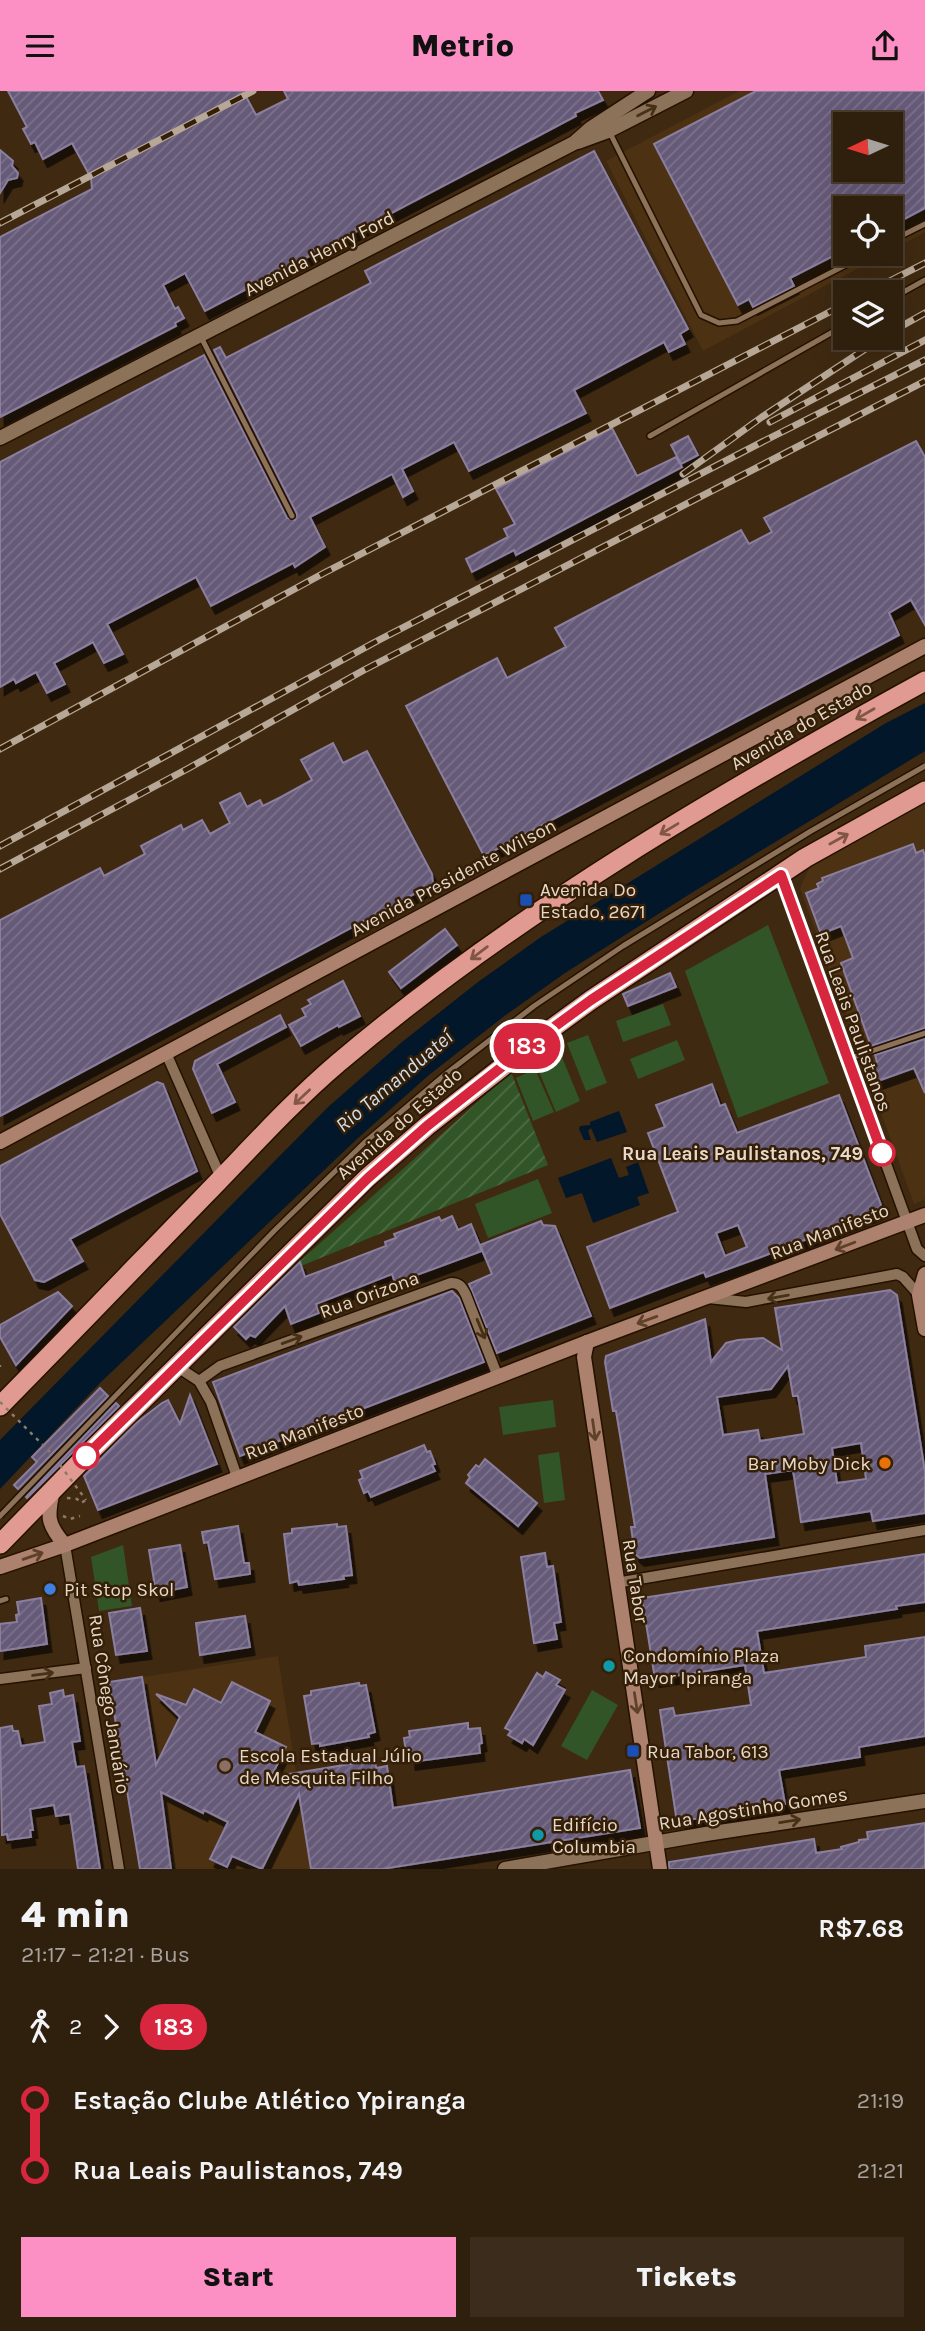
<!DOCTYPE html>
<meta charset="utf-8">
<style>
body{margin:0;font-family:Karla,sans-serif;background:#3b2c1b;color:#f1f3f6;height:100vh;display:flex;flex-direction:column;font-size:26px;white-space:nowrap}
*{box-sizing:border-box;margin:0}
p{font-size:23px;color:#a7a29d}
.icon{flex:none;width:38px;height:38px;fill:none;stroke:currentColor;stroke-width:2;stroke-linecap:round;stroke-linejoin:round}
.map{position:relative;height:1778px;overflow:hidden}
.panel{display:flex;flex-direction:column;background:#2f1f0d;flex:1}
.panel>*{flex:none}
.badge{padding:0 14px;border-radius:23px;font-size:24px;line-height:46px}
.needle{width:46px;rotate:266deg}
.fabs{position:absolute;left:833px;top:21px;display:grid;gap:14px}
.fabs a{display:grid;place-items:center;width:70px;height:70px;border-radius:0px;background:#2f1f0d;box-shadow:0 7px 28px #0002,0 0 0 2px #4a3d2e;font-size:35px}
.map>.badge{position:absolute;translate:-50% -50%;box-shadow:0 0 0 4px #fff}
.legs{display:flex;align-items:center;gap:10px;height:77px;padding:0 21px;font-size:23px}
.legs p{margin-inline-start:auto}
.head{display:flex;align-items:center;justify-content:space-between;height:119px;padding:0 21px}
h1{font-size:38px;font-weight:800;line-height:52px}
.action{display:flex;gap:14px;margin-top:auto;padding:14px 21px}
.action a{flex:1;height:80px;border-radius:0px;background:#fc8fc3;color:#111;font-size:28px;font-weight:800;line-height:80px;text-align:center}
.action a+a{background:#3b2c1b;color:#f1f3f6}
ul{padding:0 21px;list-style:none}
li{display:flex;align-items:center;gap:24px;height:70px;font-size:26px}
li i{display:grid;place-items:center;width:10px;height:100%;margin:0 9px;background:currentColor}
li i::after{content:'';width:18px;height:18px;margin:-9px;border:5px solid;border-radius:50%;background:#2f1f0d}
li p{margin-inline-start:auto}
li:first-child i{background:linear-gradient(#0000 50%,currentColor 0)}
li:last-child i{background:linear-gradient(currentColor 50%,#0000 0)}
header{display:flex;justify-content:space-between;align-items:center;height:91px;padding:0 21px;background:#fc8fc3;color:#111;font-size:32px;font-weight:800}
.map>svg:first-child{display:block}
.built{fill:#4c3112;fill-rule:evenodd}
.park{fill:#315526}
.garden{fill:url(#garden-furrows)}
.water{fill:#03172a}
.building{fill:url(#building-hatch);stroke:#8b7f9f;stroke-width:2;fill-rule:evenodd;filter:url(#shadow)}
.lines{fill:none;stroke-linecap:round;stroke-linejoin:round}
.service-casing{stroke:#251100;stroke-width:8}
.minor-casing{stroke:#251100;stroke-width:13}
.tertiary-casing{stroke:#251100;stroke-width:17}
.secondary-casing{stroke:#251100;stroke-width:17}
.trunk-casing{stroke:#251100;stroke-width:22}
.path{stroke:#8d7b67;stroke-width:2.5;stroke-dasharray:3.5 5;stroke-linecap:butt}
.service{stroke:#8c7258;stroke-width:5}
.minor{stroke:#8c7258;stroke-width:10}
.tertiary{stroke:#8c7258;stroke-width:14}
.secondary{stroke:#ac816d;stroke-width:14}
.trunk{stroke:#e09a91;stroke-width:19}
.rail-casing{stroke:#b7a796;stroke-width:7}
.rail{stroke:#351f06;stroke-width:4.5;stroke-dasharray:13;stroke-linecap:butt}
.service-bridge-casing{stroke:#251100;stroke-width:8;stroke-linecap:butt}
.path-bridge{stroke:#8d7b67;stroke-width:2.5;stroke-dasharray:3.5 5;stroke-linecap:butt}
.service-bridge{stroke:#8c7258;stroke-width:5}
.oneway{stroke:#463016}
.oneway2{stroke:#825645}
.oneway3{stroke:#5f412a}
.line-1-casing{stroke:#fff;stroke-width:16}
.line-1{stroke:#d7263d;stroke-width:10}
.transit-dot{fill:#1a4fb4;stroke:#351f06;stroke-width:2.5}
.stop-1-dot{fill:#fff;stroke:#d7263d;stroke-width:3.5}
.food-dot{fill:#e8710a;stroke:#351f06;stroke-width:2.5}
.shop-dot{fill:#3f7fe0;stroke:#351f06;stroke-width:2.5}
.culture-dot{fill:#0f9aa8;stroke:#351f06;stroke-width:2.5}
.education-dot{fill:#8d6e63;stroke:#351f06;stroke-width:2.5}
.labels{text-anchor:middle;stroke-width:5;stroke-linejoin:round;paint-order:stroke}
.street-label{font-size:19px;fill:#e6d8ca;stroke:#351f06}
.poi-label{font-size:19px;fill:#e6d8ca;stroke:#351f06;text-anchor:start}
.stop-label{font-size:19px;font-weight:bold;fill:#e6d8ca;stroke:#351f06;text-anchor:end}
.water-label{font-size:21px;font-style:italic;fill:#cfdff0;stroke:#351f06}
</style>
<header><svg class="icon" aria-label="menu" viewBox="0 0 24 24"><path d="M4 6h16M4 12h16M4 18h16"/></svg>Metrio<svg class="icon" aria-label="share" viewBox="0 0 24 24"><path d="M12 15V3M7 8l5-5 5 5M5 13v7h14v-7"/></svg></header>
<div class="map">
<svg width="925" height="1778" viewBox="0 0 925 1778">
<defs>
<pattern id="garden-furrows" width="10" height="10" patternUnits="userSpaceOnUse" patternTransform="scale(1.75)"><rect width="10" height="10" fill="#315526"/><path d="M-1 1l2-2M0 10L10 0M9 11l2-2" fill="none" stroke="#4f6d44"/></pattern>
<pattern id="building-hatch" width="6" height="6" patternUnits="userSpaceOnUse" patternTransform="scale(1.75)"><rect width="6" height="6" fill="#665a79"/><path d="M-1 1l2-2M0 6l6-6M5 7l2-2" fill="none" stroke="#7c718b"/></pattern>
<filter id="shadow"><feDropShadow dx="4.5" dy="8" stdDeviation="0" flood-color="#0009"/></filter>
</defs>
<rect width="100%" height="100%" fill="#3f2911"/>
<g class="built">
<path d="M739 0H925V141L891 160V117H845V163H885L703 260 606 70ZM845 33H891V79H845Z"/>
<path d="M925 710V1108L914 1113 800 797 810 775Z"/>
<path d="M278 1565 311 1778H173L142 1586Z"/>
</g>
<g class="park">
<path d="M768 834 829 992 738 1027 685 880Z"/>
<path d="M663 913 671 934 623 951 616 930Z"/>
<path d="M588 944 607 992 586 1000 567 952Z"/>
<path d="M677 949 685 969 638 988 630 968Z"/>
<path d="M559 959 580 1010 556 1021 534 969Z"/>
<path d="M535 978 554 1021 533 1030 516 987Z"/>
<path d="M538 1088 552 1122 488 1147 475 1113Z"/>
<path d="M553 1309 556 1336 503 1344 499 1316Z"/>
<path d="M559 1361 565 1409 544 1412 538 1364Z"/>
<path d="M123 1454 132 1515 99 1520 91 1466Z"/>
<path d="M592 1599 618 1614 587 1669 561 1655Z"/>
</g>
<path class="garden" d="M511 981 548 1074 301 1175 299 1171Z"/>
<g class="water">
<path d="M925 612V660L693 801 565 882 503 926 429 984 357 1048 101 1291 0 1398V1349L327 1017 402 951 478 891 541 846 886 632Z"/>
<path d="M619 1020 627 1041 597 1051 591 1037 588 1040 591 1049H584L579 1038 580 1035 590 1034V1031Z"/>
<path d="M611 1067 619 1087 629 1084 626 1076 638 1071 649 1102 637 1106 640 1114 593 1132 582 1102 566 1107 558 1087Z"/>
</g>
<g class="building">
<path d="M8 0H243L256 24 288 8 284 0H598L603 9 575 22 576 25 540 44 205 220 185 182 163 194 175 218 178 216 184 227 175 232 176 235 0 326V146L92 98 91 87 72 52 43 68 35 51 31 53 23 38 27 36Z"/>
<path d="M756 0H925V117L891 135V117H845V159L790 187 794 195 753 216 749 208 738 214 654 53ZM845 33H891V79H845Z"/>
<path d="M0 59 13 70 12 75 18 82 17 87 8 89 0 102Z"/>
<path d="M594 60 688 238 680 243 685 253 669 261 664 251 574 299 586 322 469 380 454 351 402 378 413 400 403 406 392 383 310 426 325 456 295 476 293 472 211 515 196 486 107 533 123 563 104 572 93 551 54 572 65 593 47 602 36 581 16 592 14 588 0 596V371L204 264 287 427 295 429 297 423 214 259 220 256 226 267 371 192 365 180Z"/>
<path d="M612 337 637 385 676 366 682 376 516 464 514 459 472 481 466 468 508 446 504 438 515 433 496 398Z"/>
<path d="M688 345 698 364 681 373 671 354Z"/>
<path d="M916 350 925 366V534L911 509 889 522 899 544 484 765 406 615 497 567 507 587 566 556 555 537 741 439 749 453 772 441 764 427Z"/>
<path d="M333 652 343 672 367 660 432 783 433 793 0 1025V829L100 777 104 785 145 763 141 755 181 734 183 739 202 729 210 743 230 732 220 712 240 702 247 716 260 709 263 715 281 706 312 689 301 669Z"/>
<path d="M913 753 916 762 923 759 925 765V937L871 955 841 872 853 867 841 835 821 843 806 802 819 797 817 793 823 790 822 787Z"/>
<path d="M445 838 457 854 401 897 389 881Z"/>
<path d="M670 882 676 896 628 915 623 903Z"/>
<path d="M343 890 360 925 339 936 338 934 301 955 289 934 306 925 302 918 311 913 308 909Z"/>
<path d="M280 924 286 936 217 973 235 1011 212 1022 193 978 195 970Z"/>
<path d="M925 948V1002L914 977 878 990 872 973 877 971 875 964Z"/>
<path d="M157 991 163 993 197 1080 70 1148 83 1170 44 1191 35 1189 0 1123V1075Z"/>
<path d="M712 993 720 1015 725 1013 737 1042 839 1004 881 1114 877 1121 761 1166 706 1186 704 1181 610 1217 587 1156 678 1121 648 1042 665 1036 656 1014ZM738 1134 747 1156 725 1165 716 1142Z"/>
<path d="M452 1125 458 1139 471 1133 482 1160 395 1192 392 1183 316 1213 319 1222 291 1233 285 1215 255 1246 250 1244 246 1248 234 1236 300 1171 305 1186 386 1155 385 1151 396 1147 394 1143 439 1126 441 1130Z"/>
<path d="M541 1130 543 1134 555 1135 591 1225 497 1262 469 1193 492 1183 480 1154Z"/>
<path d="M890 1199 897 1204 925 1381V1422L873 1430 871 1420 801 1431 793 1379 765 1383 774 1446 640 1467 635 1463 631 1436H635L616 1320H613L605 1271 606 1265 705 1228 711 1271 726 1252 738 1249 763 1247 782 1259 775 1217ZM788 1275 793 1305H798L804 1343 760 1350 758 1339 723 1344 717 1306 771 1298ZM861 1352 866 1388 837 1392 832 1357Z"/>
<path d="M452 1200 459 1207 484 1271 240 1365 213 1291Z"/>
<path d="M58 1201 72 1215 16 1274 0 1246V1234Z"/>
<path d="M100 1297 108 1305 18 1398 14 1394 37 1371 32 1366Z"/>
<path d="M190 1304 217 1373 98 1419 84 1385 136 1332 162 1312 168 1309 180 1333Z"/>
<path d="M116 1312 119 1315 27 1407 26 1406Z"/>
<path d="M424 1354 427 1361 430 1360 435 1373 432 1374 435 1380 371 1406 368 1400 364 1402 359 1389 363 1387 360 1380Z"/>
<path d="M485 1368 537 1412 518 1435 466 1392 470 1386 468 1384 476 1374 479 1376Z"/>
<path d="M337 1433V1436L346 1435 352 1484 343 1485 344 1488 299 1494 298 1490 290 1492 284 1443 292 1442V1438Z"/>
<path d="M238 1435 244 1472H249L250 1483 215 1488 208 1451 204 1452 202 1441Z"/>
<path d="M180 1454 187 1496 156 1502 149 1459Z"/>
<path d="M545 1462 547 1476 553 1475 561 1531 554 1532 557 1548 534 1552 521 1466Z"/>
<path d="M925 1463V1511L896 1515 897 1518 757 1540 764 1582 866 1566 865 1555 925 1546V1645L859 1656 860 1666 779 1679 785 1713 682 1730 676 1725 660 1619 673 1617 675 1625 751 1614 745 1574 655 1588 642 1507Z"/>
<path d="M41 1507 47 1553 0 1560V1533L17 1531 16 1524 19 1523 17 1511Z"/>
<path d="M140 1517 147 1560 116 1564 109 1522Z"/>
<path d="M245 1525 250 1556 200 1564 196 1532Z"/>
<path d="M546 1581 560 1589 556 1594 565 1599 533 1654 524 1648 522 1652 508 1644 511 1640 505 1637 537 1582 543 1586Z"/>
<path d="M142 1586 156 1674 180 1626 156 1603 186 1614 194 1598 221 1612 232 1591 270 1610 255 1641 286 1656 271 1686 375 1669 376 1677 387 1675 393 1717 630 1679 640 1737 382 1778H311L299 1703 262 1778 232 1765 227 1776 210 1768 228 1731 204 1719 203 1722 161 1701 171 1778H140L109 1591Z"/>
<path d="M359 1592 360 1595 366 1594 375 1641 368 1643 369 1646 320 1655V1652L312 1653 304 1605 311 1604V1600Z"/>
<path d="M63 1599 64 1606 73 1604 80 1650 72 1651 76 1676 84 1675 100 1778H78L70 1723 56 1725 54 1714 30 1718 33 1739H30L31 1746 8 1749 7 1743 2 1744 0 1637 12 1635 13 1640H18L21 1655 45 1651 39 1615 52 1613 50 1602Z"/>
<path d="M468 1632V1638L480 1637 482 1652 479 1653 480 1662 411 1671 410 1662H406L404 1647 410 1646 409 1640Z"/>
<path d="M925 1732V1778H669V1771L814 1748 816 1762 842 1758 841 1756 859 1751V1749L868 1748 867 1741Z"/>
</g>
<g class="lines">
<g class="service-casing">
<g id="service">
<path d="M610 42 701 224 719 232 737 230 867 163"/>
<path d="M891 150 925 133"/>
<path d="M891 208 925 189"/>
<path d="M200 244 292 425"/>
<path d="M650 345 845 234"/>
<path d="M848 968 925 942"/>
<path d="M0 1510 6 1508"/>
</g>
</g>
<g class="minor-casing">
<g id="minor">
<path d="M781 784 917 1158 925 1165"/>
<path d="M166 962 221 1087"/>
<path d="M708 1207 746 1211 897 1183 903 1186 919 1204"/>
<path d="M176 1275 199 1290 211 1311 237 1386"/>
<path d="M199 1290 220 1275 451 1192C460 1192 462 1196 466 1204L498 1286"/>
<path d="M65 1454 119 1778"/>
<path d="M616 1492 925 1439"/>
<path d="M0 1588 86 1577"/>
</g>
</g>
<g class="tertiary-casing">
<g id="tertiary">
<path d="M578 51 608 40 686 0"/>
<path d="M0 347 574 52 591 37 648 0"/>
<path d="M505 1778 706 1743 925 1710"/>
</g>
</g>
<g class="secondary-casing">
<g id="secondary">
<path d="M0 1051 925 555"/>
<path d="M925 1183 919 1204 925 1238"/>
<path d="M587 1251 584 1266 660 1778"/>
<path d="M53 1399C47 1426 47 1433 65 1454"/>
<path d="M0 1476 65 1454 587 1251 925 1124"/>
</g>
</g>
<g class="trunk-casing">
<g id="trunk">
<path d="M0 1315C69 1245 138 1173 207 1102 250 1058 291 1012 338 972 516 821 721 702 925 590"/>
<path d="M0 1453 86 1365 367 1087 427 1035 547 941 591 909 805 767 925 700"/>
</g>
</g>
<g class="path">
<path d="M0 1274V1276"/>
<path d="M67 1407 77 1408 81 1412 86 1409"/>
<path d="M63 1425 70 1428 80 1425"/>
</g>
<use href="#service" class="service"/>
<use href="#minor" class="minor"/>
<use href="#tertiary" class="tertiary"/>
<use href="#secondary" class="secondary"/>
<use href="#trunk" class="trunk"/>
<g class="rail-casing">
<g id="rail">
<path d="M0 132 253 0"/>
<path d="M868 201 925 172"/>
<path d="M891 241 925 222"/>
<path d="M770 331 925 249"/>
<path d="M683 383 762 326 882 247"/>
<path d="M0 658 324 482 845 213"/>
<path d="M0 755 379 549 766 349 925 269"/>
<path d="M0 778 189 677 364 579 925 290"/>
</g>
</g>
<use href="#rail" class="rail"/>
<g class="service-bridge-casing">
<path id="service-bridge" d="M0 1425 275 1139 364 1052 447 982 534 915 623 855 811 740 925 675"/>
</g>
<g class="path-bridge">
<path d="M0 1311 50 1361"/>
<path d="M60 1374 86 1409"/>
</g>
<use href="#service-bridge" class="service-bridge"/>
</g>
<defs><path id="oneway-shaft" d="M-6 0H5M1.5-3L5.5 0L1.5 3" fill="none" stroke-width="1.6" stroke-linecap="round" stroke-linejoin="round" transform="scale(1.75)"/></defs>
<g class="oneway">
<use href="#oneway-shaft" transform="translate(647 20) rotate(-27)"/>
<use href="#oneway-shaft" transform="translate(778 1206) rotate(170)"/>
<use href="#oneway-shaft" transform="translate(481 1238) rotate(68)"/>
<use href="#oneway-shaft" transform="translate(292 1249) rotate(-20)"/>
<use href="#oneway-shaft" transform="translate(43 1583) rotate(-8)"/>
<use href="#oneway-shaft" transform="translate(790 1730) rotate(-9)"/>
</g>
<g class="oneway2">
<use href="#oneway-shaft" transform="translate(865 623) rotate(150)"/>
<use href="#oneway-shaft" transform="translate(669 738) rotate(149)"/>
<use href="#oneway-shaft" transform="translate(839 748) rotate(-29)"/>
<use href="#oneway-shaft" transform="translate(479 862) rotate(143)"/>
<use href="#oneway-shaft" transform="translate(302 1006) rotate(137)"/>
</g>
<g class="oneway3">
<use href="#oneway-shaft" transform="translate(845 1155) rotate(159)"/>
<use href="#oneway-shaft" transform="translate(647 1229) rotate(160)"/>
<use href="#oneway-shaft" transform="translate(594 1339) rotate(82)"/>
<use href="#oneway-shaft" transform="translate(33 1465) rotate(-19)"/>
<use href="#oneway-shaft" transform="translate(636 1612) rotate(81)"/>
</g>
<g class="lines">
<g class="line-1-casing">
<path id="line-1" d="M86 1365 368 1087 427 1035 532 952 591 909 781 784 882 1062"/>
</g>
<use href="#line-1" class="line-1"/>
</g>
<g class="transit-dot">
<rect x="519" y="802" width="14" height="14" rx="3.5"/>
<rect x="626" y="1653" width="14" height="14" rx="3.5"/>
</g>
<g class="stop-1-dot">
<circle cx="882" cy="1062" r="12"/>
<circle cx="86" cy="1365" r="12"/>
</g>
<circle class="food-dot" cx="885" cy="1372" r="7"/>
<circle class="shop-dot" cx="50" cy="1498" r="7"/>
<g class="culture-dot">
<circle cx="609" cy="1575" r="7"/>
<circle cx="538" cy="1744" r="7"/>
</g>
<circle class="education-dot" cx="225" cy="1675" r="7"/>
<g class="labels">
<g class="street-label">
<text transform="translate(319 162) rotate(-27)" y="7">Avenida Henry Ford</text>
<text transform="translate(801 634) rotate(-30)" y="7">Avenida do Estado</text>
<text transform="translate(453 786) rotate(-28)" y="7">Avenida Presidente Wilson</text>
<text transform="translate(854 930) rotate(70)" y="7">Rua Leais Paulistanos</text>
<text transform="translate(399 1032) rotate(-41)" y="7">Avenida do Estado</text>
<text transform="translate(829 1140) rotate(-21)" y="7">Rua Manifesto</text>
<text transform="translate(369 1203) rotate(-20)" y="7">Rua Orizona</text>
<text transform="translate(304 1340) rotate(-21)" y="7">Rua Manifesto</text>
<text transform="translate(636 1490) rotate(81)" y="7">Rua Tabor</text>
<text transform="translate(110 1613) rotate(81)" y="7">Rua Cônego Januário</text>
<text transform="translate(753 1717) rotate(-9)" y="7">Rua Agostinho Gomes</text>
</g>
<g class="poi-label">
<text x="540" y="805">Avenida Do<tspan x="540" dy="22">Estado, 2671</tspan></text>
<text x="871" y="1379" text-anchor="end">Bar Moby Dick</text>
<text x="64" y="1505">Pit Stop Skol</text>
<text x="623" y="1571">Condomínio Plaza<tspan x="623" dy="22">Mayor Ipiranga</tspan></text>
<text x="647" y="1667">Rua Tabor, 613</text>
<text x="239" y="1671">Escola Estadual Júlio<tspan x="239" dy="22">de Mesquita Filho</tspan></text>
<text x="552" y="1740">Edifício<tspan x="552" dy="22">Columbia</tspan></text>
</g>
<g class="stop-label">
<text x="863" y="1069">Rua Leais Paulistanos, 749</text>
</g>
<g class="water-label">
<text transform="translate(394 990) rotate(-40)" y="7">Rio Tamanduateí</text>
</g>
</g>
</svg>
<div class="fabs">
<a><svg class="needle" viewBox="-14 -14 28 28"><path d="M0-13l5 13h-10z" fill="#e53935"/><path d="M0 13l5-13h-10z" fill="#a7a29d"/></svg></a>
<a><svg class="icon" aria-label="locate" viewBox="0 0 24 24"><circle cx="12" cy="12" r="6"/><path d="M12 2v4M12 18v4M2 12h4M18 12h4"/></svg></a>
<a><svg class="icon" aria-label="layers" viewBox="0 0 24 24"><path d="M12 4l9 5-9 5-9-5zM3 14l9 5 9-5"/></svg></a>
</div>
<b class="badge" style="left:527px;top:955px;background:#d7263d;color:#fff">183</b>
</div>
<section class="panel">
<div class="head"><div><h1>4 min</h1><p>21:17 – 21:21 · Bus</p></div><b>R$7.68</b></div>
<div class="legs"><svg class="icon" aria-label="walk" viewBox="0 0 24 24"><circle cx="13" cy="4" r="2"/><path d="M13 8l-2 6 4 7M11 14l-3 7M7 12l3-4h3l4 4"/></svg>2<svg class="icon" aria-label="forward" viewBox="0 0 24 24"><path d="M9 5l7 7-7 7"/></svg><b class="badge" style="background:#d7263d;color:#fff">183</b></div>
<ul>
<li><i style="color:#d7263d"></i><b>Estação Clube Atlético Ypiranga</b><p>21:19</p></li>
<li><i style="color:#d7263d"></i><b>Rua Leais Paulistanos, 749</b><p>21:21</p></li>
</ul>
<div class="action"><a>Start</a><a>Tickets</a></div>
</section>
